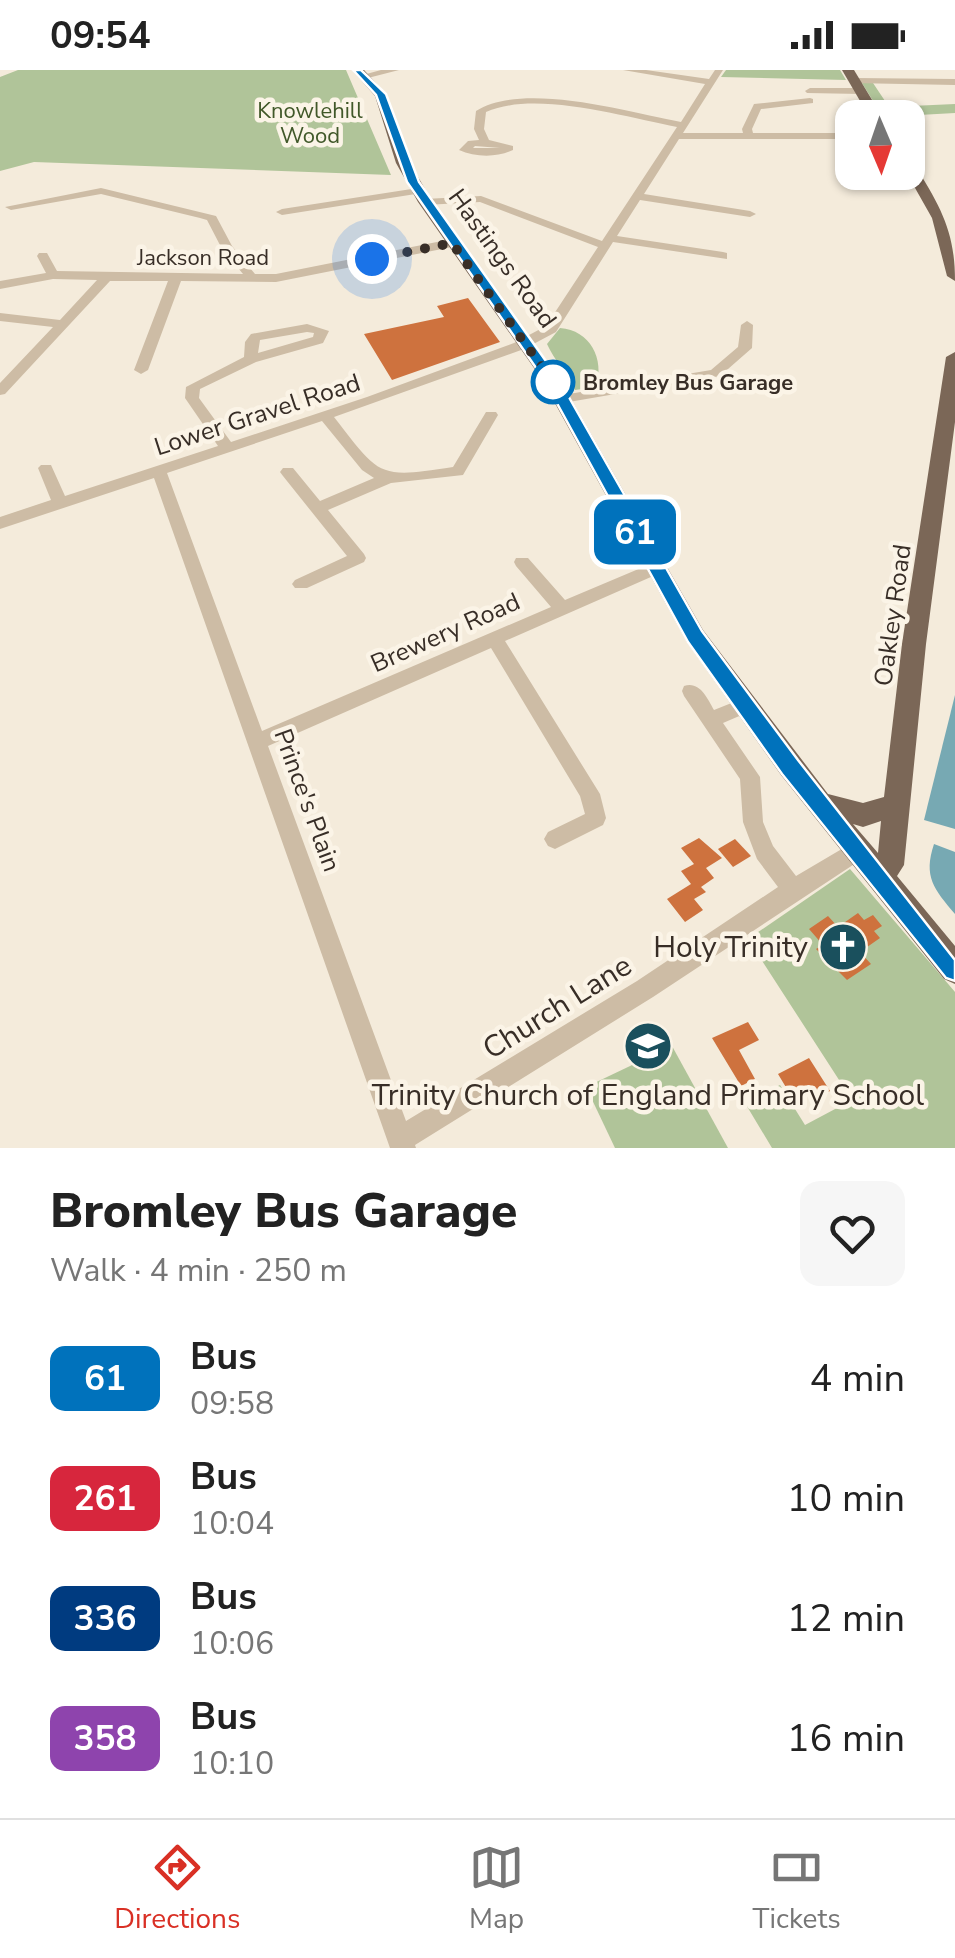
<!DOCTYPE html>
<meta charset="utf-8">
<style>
body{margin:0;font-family:"Nunito Sans",sans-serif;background:#f6f6f6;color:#222;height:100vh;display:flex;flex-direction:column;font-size:38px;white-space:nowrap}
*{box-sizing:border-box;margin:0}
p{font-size:32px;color:#767676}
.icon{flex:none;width:55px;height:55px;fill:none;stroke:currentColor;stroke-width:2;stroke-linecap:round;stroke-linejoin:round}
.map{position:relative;height:1078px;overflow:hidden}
.side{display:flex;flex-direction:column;background:#fff;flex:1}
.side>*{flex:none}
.badge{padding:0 20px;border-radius:15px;font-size:35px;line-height:65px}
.needle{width:65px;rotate:178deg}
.buttons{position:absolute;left:835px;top:30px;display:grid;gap:20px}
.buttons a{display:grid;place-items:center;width:90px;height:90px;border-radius:20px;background:#fff;box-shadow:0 2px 8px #0004;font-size:50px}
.you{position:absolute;width:50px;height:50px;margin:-25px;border:8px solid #fff;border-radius:50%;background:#1a73e8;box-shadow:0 0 0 15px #1a73e833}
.map>.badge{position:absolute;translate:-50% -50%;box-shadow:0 0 0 5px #fff}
.round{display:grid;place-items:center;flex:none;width:105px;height:105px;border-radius:20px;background:#f6f6f6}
.headline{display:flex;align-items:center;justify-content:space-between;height:170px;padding:0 50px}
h1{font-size:48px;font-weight:800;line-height:75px}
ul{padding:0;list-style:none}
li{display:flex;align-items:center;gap:30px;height:120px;padding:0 50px}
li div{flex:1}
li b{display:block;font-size:38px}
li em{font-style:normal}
li .badge{min-width:110px;font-weight:700;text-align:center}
.status{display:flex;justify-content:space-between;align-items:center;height:70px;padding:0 50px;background:#fff;direction:ltr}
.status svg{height:28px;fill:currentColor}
.tab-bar{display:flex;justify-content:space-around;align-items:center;height:140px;border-top:2px solid #e0e0e0;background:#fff;font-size:28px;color:#767676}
.tab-bar a{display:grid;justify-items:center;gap:5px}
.tab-bar .current{color:#d93025}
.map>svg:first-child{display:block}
.green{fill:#b0c499}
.water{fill:#77a9b3}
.building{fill:#ce723e}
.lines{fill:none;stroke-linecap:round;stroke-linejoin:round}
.minor{fill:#cdbca5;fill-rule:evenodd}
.major{fill:#7b6757;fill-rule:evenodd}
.line{fill:#0072bc;stroke:#fff;stroke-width:2.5}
.walk{stroke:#382e27;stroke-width:10;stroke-dasharray:0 18}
.stop-dot{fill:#fff;stroke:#0072bc;stroke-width:5}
.labels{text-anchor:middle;stroke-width:9;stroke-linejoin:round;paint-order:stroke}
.far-park-label{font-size:22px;fill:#415829;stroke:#fbf4e7}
.far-street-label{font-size:22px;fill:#382e27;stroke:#fbf4e7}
.far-stop-label{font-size:22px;font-weight:bold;fill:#382e27;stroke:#fbf4e7;text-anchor:start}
.street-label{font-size:25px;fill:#382e27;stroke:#fbf4e7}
.near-poi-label{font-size:30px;fill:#382e27;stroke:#fbf4e7;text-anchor:end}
.near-street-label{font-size:30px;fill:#382e27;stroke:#fbf4e7}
</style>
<div class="status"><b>09:54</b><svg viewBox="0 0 49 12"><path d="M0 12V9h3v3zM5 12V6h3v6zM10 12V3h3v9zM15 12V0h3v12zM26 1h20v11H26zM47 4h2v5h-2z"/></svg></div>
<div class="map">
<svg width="955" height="1078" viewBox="0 0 955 1078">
<rect width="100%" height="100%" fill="#f4ebdb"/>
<g class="green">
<path d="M18 0H346L391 105 34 92 0 101V7Z"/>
<path d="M726 0H840L846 10 721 7Z"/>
<path d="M862 13H873L889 37 955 34V43L883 47Z"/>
<path d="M560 258C590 260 605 289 596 317L575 320C567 303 554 290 547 274Z"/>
<path d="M850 799 955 922V1078H772L745 1033 780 1015 805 1055 852 1030 748 869Z"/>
<path d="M672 976 728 1078H615L586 1017Z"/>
</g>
<g class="water">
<path d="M955 625V759L924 750Z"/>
<path d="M934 774 955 782V844C934 819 923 807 934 774Z"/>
</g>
<g class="building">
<path d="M468 228 500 272 392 310 364 264 444 247 437 236Z"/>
<path d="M699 768 722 788 706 798 714 808 701 817 706 822 694 829 703 840 685 852 667 829 691 814 681 801 694 794 681 778Z"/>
<path d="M735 769 751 786 733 797 718 779Z"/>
<path d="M858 843 864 850 873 845 882 856 874 861 880 868 860 882 871 894 847 910 816 879 823 875 809 859 828 846 838 857Z"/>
<path d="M748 952 759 970 739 980 755 1009 741 1016 712 968Z"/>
<path d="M809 988 830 1021 818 1027 813 1019 793 1029 778 1004Z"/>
</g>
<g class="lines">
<g class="minor">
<path d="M381 0H399L364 9 359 6Z"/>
<path d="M623 0H646L709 9 715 0H723L683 63H743L742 59 754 34 810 28 813 29V33L761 39 752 59 753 63H852V69H679L644 124 750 141 756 144 750 147 640 130 617 166 723 182 727 183V189L613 172 556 262 524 279 334 347C380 406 377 409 453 397L486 342H496L498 345 463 405 391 413 328 440 364 484 366 488 364 492 307 518H295L292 514 295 510 347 486 283 406 280 402 283 398H293L320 431 374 408 362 400 322 351 167 403 262 661 551 537 516 496 514 492 516 488H528L565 530 648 495H660L662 499 660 503 505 571 600 724 606 748 603 755 555 779 548 776 544 769 548 762 585 744 580 726 491 578 268 676 406 1051 637 911 778 817 757 789 743 752 740 709 684 626 682 621 684 616C700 611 707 628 714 640L744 628 751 631 754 636 751 641 723 653 760 707 763 752 773 776 796 806 857 770 865 773 868 780 865 787 653 927 415 1075 416 1078H390L154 408 0 459V447L51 430 38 398 41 395H51L65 426 218 376 185 328 186 317 244 287 245 272 251 264 307 254 329 261 323 273 256 292 200 319 199 328 231 372 367 327 514 273 546 256 598 177 480 132 425 135 419 132 425 129 481 126 602 171 677 57C624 47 536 20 486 42L484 59 489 70 513 76V80C496 88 475 87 459 80L468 71 479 70 474 59 476 41C523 11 628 42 681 52L705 14ZM475 76 500 78H473ZM307 262 314 263 313 267 258 283 260 270Z"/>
<path d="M855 8 955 9V15L852 13V9Z"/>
<path d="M810 18H861L866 21 861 24 807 23 805 21Z"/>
<path d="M101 118 216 146 232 176 255 204H276L452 169 458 173 452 177 276 212 181 211 148 300 141 304 134 300 168 211H110L5 324 0 325V313L53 257 0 251V243L60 250 97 210 53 209 0 219V211L46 203 37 186 39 183H47L57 201 243 204 221 177 207 150 200 148 101 124 11 140 5 137Z"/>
<path d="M418 118 422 119V123L282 145 276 142 282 139Z"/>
<path d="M747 251 753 255 752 278 720 306 563 333 556 329 563 325 711 300 738 277 741 255Z"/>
</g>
<g class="major">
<path d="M352 0H364L387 25 410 93 432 131 559 308 703 560 828 724 863 733 884 727 902 574 946 287 955 282V352L926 574 904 795 897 806 955 876V914L944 909 781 705 687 572 541 308 418 132 396 93 375 26ZM881 751 878 783 853 754 863 757Z"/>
<path d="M842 0H854L883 48H870Z"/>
<path d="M908 91 915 95C940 137 955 160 955 211L947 206 932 148 906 102Z"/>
</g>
</g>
<path class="line" d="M353 0H361L386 24 419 112 558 308 702 561 798 690 955 890V911L946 908 782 704 688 572 543 308 407 112 376 25Z"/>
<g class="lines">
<path class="walk" d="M372 189 452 173 553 312"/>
</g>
<defs>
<g id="church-disc" transform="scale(2.5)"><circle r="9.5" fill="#1a505d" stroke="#fbf4e7"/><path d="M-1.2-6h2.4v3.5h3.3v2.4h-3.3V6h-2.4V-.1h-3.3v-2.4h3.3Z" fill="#fff"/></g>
<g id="school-disc" transform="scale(2.5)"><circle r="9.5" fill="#1a505d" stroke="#fbf4e7"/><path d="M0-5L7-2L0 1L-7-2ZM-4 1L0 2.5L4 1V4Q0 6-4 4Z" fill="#fff"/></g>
</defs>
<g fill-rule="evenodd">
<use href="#church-disc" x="843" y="877"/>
<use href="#school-disc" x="648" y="976"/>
</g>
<circle class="stop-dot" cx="553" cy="312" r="20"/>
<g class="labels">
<g class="far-park-label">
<text x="310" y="48">Knowlehill<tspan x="310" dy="25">Wood</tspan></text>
</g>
<g class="far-street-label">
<text x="203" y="195">Jackson Road</text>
</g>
<g class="far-stop-label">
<text x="583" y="320">Bromley Bus Garage</text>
</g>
<g class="street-label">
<text transform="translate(503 188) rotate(54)" y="9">Hastings Road</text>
<text transform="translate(257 344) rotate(-18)" y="9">Lower Gravel Road</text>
<text transform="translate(892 545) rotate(-82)" y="9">Oakley Road</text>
<text transform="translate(445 562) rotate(-24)" y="9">Brewery Road</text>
<text transform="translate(308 730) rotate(70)" y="9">Prince's Plain</text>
</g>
<g class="near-poi-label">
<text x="808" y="887">Holy Trinity</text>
<text x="648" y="1035" text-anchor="middle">Trinity Church of England Primary School</text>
</g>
<g class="near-street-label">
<text transform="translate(557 937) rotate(-32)" y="10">Church Lane</text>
</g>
</g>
</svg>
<div class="buttons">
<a><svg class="needle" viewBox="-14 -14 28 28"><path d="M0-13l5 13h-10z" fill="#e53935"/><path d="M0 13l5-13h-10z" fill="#767676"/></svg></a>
</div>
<div class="you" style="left:372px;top:189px"></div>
<b class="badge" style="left:635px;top:462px;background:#0072bc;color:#fff">61</b>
</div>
<section class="side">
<div class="headline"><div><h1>Bromley Bus Garage</h1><p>Walk · 4 min · 250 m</p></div><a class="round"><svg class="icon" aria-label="heart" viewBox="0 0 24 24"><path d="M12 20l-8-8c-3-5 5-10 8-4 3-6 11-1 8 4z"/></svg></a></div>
<ul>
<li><span class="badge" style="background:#0072bc;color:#fff">61</span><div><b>Bus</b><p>09:58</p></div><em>4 min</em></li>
<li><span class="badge" style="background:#d7263d;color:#fff">261</span><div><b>Bus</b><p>10:04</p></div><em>10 min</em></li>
<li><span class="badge" style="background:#003b80;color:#fff">336</span><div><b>Bus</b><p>10:06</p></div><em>12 min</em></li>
<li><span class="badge" style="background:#8e44ad;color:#fff">358</span><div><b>Bus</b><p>10:10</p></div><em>16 min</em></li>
</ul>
</section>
<nav class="tab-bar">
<a class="current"><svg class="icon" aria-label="directions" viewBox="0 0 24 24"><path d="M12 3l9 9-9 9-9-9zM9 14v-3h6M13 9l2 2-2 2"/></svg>Directions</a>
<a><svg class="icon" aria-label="map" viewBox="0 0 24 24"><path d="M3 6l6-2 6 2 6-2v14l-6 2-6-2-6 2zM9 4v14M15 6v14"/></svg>Map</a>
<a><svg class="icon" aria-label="tickets" viewBox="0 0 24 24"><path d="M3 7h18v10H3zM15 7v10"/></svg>Tickets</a>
</nav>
